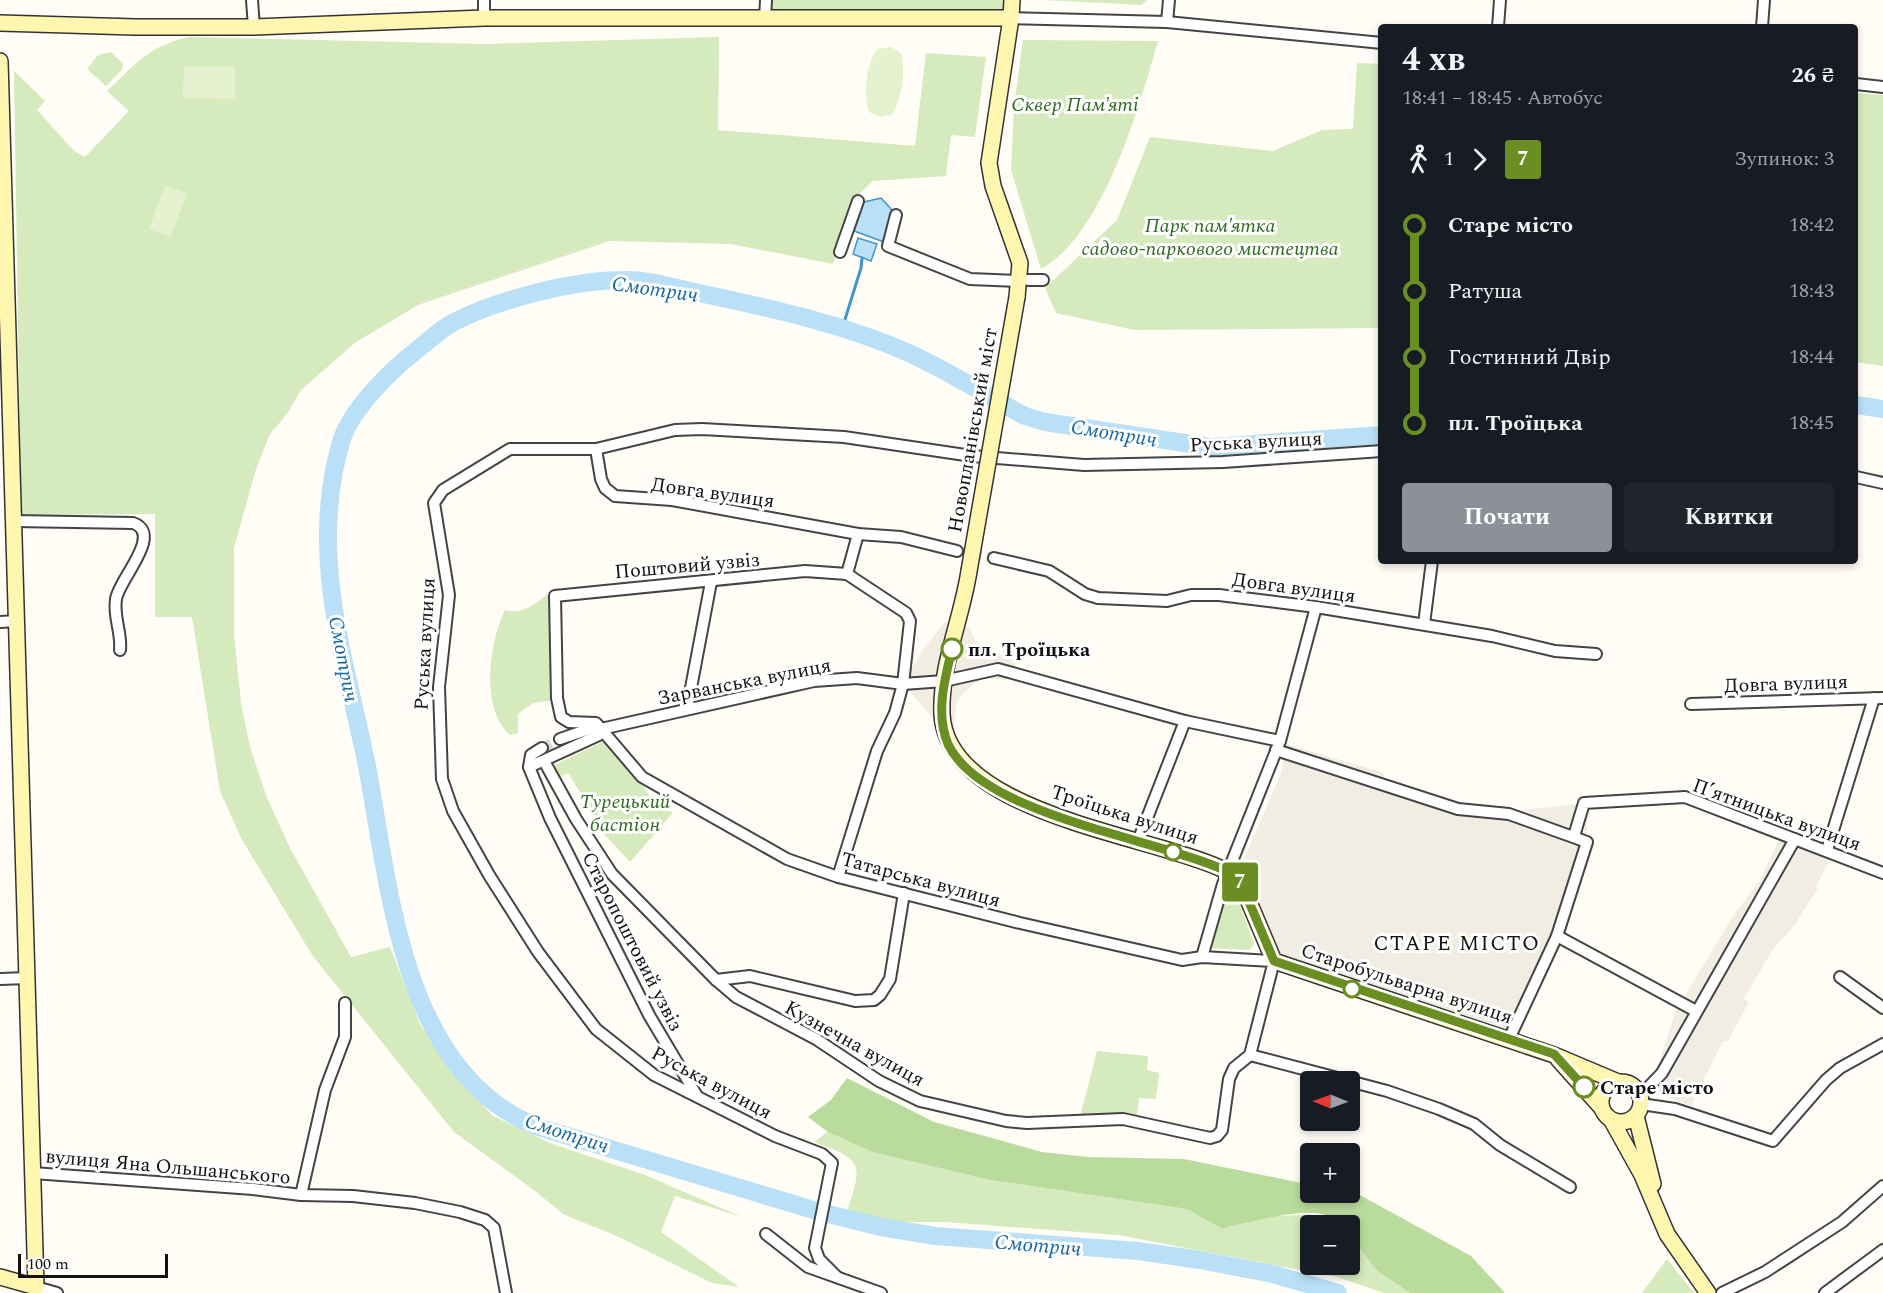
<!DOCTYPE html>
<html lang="uk">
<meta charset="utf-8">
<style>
body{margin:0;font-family:Spectral,serif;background:#20242c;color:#f1f3f6;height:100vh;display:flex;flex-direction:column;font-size:22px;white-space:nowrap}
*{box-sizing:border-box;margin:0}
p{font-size:20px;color:#9ea1a6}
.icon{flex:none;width:33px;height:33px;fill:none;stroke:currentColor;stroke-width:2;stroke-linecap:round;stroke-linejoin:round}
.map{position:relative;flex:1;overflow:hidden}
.sheet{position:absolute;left:1378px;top:24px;width:480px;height:540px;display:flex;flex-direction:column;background:#171b24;border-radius:6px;box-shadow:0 3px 9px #0003}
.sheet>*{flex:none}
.badge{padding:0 12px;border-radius:4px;font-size:21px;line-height:39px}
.needle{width:39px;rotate:271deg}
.controls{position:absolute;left:1300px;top:1071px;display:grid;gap:12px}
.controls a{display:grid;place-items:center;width:60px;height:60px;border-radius:6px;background:#171b24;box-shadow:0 3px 9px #0003;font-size:30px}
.scale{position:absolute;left:18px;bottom:15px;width:150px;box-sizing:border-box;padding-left:6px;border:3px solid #111;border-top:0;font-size:16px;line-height:21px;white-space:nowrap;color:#111;-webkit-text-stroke:4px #fff;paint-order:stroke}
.map>.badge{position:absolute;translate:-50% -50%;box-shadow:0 0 0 3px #fff}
.legs{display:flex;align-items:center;gap:9px;height:66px;padding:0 24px;font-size:20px}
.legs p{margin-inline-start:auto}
.headline{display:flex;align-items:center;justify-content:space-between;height:102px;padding:0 24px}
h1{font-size:33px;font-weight:700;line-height:45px}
.cta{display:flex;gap:12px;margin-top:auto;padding:12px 24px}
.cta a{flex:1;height:69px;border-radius:6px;background:#8c9099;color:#fff;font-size:24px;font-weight:700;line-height:69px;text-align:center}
.cta a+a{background:#20242c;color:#f1f3f6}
ul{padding:0 24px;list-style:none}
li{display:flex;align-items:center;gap:21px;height:66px;font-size:22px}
li i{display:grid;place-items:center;width:9px;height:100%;margin:0 8px;background:currentColor}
li i::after{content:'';width:15px;height:15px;margin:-8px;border:4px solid;border-radius:50%;background:#171b24}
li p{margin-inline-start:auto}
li:first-child i{background:linear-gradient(#0000 50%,currentColor 0)}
li:last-child i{background:linear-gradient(currentColor 50%,#0000 0)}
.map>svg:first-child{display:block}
.green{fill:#d5ebbd}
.forest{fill:#b9dc9c}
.pitch{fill:#e6f2cf}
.plaza{fill:#f1ede2}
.water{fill:#b9e0f7;stroke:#3f96cf;stroke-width:1.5}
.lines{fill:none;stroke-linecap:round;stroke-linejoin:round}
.stream{stroke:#3f96cf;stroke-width:3}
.river{stroke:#b9e0f7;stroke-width:18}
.street-tunnel{stroke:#dbdad3;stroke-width:10;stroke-dasharray:10 5;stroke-linecap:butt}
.street-casing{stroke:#444;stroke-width:14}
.secondary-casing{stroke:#333;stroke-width:18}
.street{stroke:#fff;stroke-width:10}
.secondary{stroke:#fff6b0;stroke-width:15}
.secondary-bridge-casing{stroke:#333;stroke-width:18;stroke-linecap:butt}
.secondary-bridge{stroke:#fff6b0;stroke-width:15}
.line-1-casing{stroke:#fff;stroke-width:14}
.line-1{stroke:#6b8e23;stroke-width:9}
.stop-1-dot{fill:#fff;stroke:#6b8e23;stroke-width:3}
.labels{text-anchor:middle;stroke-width:6;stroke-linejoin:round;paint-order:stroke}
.park-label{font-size:20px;font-style:italic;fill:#2f6b1f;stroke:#fff}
.street-label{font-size:20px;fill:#111;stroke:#fff}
.stop-label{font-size:20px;font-weight:bold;fill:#111;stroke:#fff;text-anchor:start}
.water-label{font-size:21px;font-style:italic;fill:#1768a6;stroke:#fff}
.neighbourhood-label{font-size:21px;letter-spacing:1.5px;fill:#111;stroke:#fff}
</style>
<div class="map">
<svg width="1883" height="1293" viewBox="0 0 1883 1293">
<rect width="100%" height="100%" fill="#fffdf5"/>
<g class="green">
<path d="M766 0H1012L1011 18 765 19Z"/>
<path d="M1044 0H1147L1142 5Z"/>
<path d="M189 37 485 44 719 37 718 130 915 146 926 53 986 57 975 137 951 135 946 176 873 181 856 197 833 264 731 244 610 241 418 305 356 342 301 390 287 414 270 434 256 469 234 548V634L241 703 250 747 267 798 290 848 351 957 390 947 420 1024 452 1073 493 1116 550 1143 645 1175 742 1217 675 1196 661 1232 739 1287 712 1283 621 1238 563 1214 535 1191 454 1132 312 955 241 838 220 791 192 617H155V514L21 515 14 71 45 101 37 110 74 151 85 157 129 111 107 91C136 64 148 46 189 37Z"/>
<path d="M1023 40 1158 41C1140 106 1102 236 1041 269L1011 170 1014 106Z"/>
<path d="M111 52 123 64 122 70 106 86 87 69 98 55Z"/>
<path d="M1357 63 1381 64V328L1134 330 1056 313 1045 288 1117 220 1150 137 1273 151 1322 130 1353 129Z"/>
<path d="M1856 93 1883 95V366L1856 362Z"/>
<path d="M551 592 554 700 533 703 518 714V733L510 735C480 709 489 642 505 610 523 616 537 602 551 592Z"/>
<path d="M607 740 617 742 651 799 673 813 630 862 592 821 596 817 568 773 560 777 554 765Z"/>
<path d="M1224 891H1235L1254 944 1250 950 1210 948Z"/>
<path d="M1097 1051 1148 1056 1147 1070 1159 1073 1156 1099 1139 1098 1137 1117H1080Z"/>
<path d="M828 1132 872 1152 990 1180 1187 1209 1222 1229 1269 1216 1307 1215H1324L1338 1225 1311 1226V1264H1350V1235L1376 1270 1410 1293H1384L1337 1277 1118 1235 945 1222H886L846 1214C862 1166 866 1160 814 1142Z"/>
<path d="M1667 1259 1694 1293H1642Z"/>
</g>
<path class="forest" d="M847 1078 934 1122 1042 1152 1088 1157 1184 1159 1311 1185V1192L1358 1194 1471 1256 1505 1293H1410L1376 1270 1350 1235V1226C1334 1226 1337 1220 1325 1215 1304 1207 1244 1223 1222 1229L1187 1209 990 1180 872 1152 828 1132 808 1117 831 1100Z"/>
<g class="pitch">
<path d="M891 47 901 53C906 73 902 98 892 115L880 117 869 112C863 92 866 66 877 49Z"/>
<path d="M184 67H235V99L183 98Z"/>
<path d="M165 185 187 193 171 237 149 229Z"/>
</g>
<g class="plaza">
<path d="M945 622 970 628 976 643 1017 662 1005 680 982 678 963 693 957 702 953 730H943L906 687V678L924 648Z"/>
<path d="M1286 744 1385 773 1382 784 1478 815 1587 803V839L1552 936 1506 1035 1332 981 1274 952 1237 875 1281 773Z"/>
<path d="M1783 831 1831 849 1829 862 1816 886 1818 888 1794 926 1773 949 1744 999 1749 1002 1728 1041H1723L1691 1106 1652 1091 1654 1078 1676 1010 1735 913 1759 882Z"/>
</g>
<g class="water">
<path d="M881 198 892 210 884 242 854 231 864 202Z"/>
<path d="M858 238 877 244 871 261 853 254Z"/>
</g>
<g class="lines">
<path class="stream" d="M842 329 861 268 862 258"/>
<g class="river">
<path d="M1856 405 1883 409"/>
<path d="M1338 1293 1273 1274 1200 1260 1138 1251 935 1236 881 1227 820 1212 538 1127C402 1074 390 889 367 766 345 657 308 555 341 442 350 410 391 370 418 349 429 340 441 329 454 322 500 299 573 280 624 280 648 279 675 288 699 293 770 308 844 324 911 354 950 372 987 396 1025 416L1045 422 1211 447 1382 435"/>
</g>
<g class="street-tunnel">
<path d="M957 551 994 558"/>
<path d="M542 748 560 739"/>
</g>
<g class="street-casing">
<g id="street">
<path d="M252 0 254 27"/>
<path d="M484 0V18"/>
<path d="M1011 18 1167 22 1382 43"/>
<path d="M765 19 766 0"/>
<path d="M1167 22 1169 0"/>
<path d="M1498 27 1500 0"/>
<path d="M1762 27 1764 0"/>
<path d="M1856 84 1883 87"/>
<path d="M896 215 888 246 970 279 1019 281"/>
<path d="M840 252 858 201"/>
<path d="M1028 280H1043"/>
<path d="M596 449 601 479 605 488 615 496 672 500 858 534 847 574"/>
<path d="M1856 477 1883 483"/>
<path d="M14 521 133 523C164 534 119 579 116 599 113 617 122 633 120 650"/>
<path d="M858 534 901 537 957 551"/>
<path d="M994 558 1049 571 1085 594 1098 598 1167 601 1191 595H1219L1316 607 1492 636 1555 651 1596 654"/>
<path d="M0 622 17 621"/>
<path d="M1424 624 1432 561"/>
<path d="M1691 704 1883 698"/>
<path d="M687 709 711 582"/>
<path d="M560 739 595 727 601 729 814 681 857 678 903 684 944 681 998 669 1185 721 1280 741"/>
<path d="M542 748 531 755 529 767 550 818 649 1015 697 1096"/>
<path d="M1276 750 1458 809 1509 814 1587 842 1557 936 1509 1039"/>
<path d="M544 761 576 819 612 874 716 980 736 997 816 1039 879 1081 920 1101 1006 1121 1027 1123 1123 1119 1210 1138 1217 1136 1222 1130 1229 1079 1234 1068 1250 1055 1274 961 1202 957 1182 960 1020 923 838 877 787 859 642 777 596 723 569 722 561 717 557 698 555 596 805 571 847 574 906 613 910 621 903 684 895 713 877 751 838 877"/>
<path d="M529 767 599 735 601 729"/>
<path d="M1574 836 1584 803 1685 797 1883 873"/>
<path d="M1138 841 1185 721"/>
<path d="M1827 850 1874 698"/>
<path d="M1557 936 1696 1011"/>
<path d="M1202 957 1223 884 1280 741 1316 607"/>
<path d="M1840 977 1883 1008"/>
<path d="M0 979 27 978"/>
<path d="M716 980 750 976 855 1001 874 1000 880 995 890 979 904 893"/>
<path d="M1250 1055 1387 1091 1439 1109 1474 1124 1500 1145 1570 1187"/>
<path d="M1640 1096 1662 1073 1795 839"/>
<path d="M1641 1104 1675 1109 1773 1141 1826 1080 1840 1068 1883 1044"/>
<path d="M33 1173 253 1189 301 1195 353 1196 415 1203 460 1212 485 1220 494 1228 506 1293"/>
<path d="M301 1195 325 1090 345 1037V1003"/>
<path d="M766 1234 808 1267 881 1293"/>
<path d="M837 1277 819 1259 815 1248 832 1163 822 1154 775 1136 654 1075 596 1029 538 952 489 875 453 811 442 779 439 687 449 595 434 503 443 490 510 449H596L675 430 702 429 844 437 972 456 1084 465 1223 462 1382 451"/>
<path d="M36 1287 57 1293"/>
<path d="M1722 1293 1765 1272 1842 1222 1883 1186"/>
<path d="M1825 1293 1883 1250"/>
</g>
</g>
<g class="secondary-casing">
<g id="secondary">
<path d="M1012 0 1011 18 989 163 993 186 1020 263 1017 297"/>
<path d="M0 23 135 27H254L484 18H1011"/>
<path d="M0 61 36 1287 0 1277"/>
<path d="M969 571C962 618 940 666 942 714 947 814 1150 835 1222 869L1241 883 1274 961 1554 1055 1618 1082"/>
<path d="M1558 1059 1600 1106"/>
<circle cx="1621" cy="1102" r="20"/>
<path d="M1636 1116 1653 1184"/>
<path d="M1612 1121 1642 1175 1667 1234 1708 1293"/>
</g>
</g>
<use href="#street" class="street"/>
<use href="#secondary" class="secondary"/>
<g class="secondary-bridge-casing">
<path id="secondary-bridge" d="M969 571 1017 297"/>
</g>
<use href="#secondary-bridge" class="secondary-bridge"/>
</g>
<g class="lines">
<g class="line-1-casing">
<path id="line-1" d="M952 649C945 678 935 714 948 744 981 815 1154 838 1222 869L1241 883 1274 961 1554 1054 1584 1087"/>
</g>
<use href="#line-1" class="line-1"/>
</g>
<g class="stop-1-dot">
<circle cx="952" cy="649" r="10"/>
<circle cx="1173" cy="852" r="8"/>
<circle cx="1352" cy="989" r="8"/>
<circle cx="1584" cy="1087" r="10"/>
</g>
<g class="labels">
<g class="park-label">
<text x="1075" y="111">Сквер Пам'яті</text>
<text x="1210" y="232">Парк пам'ятка<tspan x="1210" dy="23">садово-паркового мистецтва</tspan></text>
<text x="625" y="808">Турецький<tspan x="625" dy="23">бастіон</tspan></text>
</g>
<g class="street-label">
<text transform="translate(972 430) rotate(-80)" y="7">Новопланівський міст</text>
<text transform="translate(1256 441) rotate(-3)" y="7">Руська вулиця</text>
<text transform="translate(713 492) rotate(8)" y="7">Довга вулиця</text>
<text transform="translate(687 565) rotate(-5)" y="7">Поштовий узвіз</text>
<text transform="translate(1294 587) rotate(8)" y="7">Довга вулиця</text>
<text transform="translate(424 644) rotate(-87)" y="7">Руська вулиця</text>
<text transform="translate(744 681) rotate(-11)" y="7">Зарванська вулиця</text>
<text transform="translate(1786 683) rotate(-2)" y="7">Довга вулиця</text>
<text transform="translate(1125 814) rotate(18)" y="7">Троїцька вулиця</text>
<text transform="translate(1777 814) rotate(20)" y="7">Пʼятницька вулиця</text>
<text transform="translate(921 879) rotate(15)" y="7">Татарська вулиця</text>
<text transform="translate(633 941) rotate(63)" y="7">Старопоштовий узвіз</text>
<text transform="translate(1407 983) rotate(18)" y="7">Старобульварна вулиця</text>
<text transform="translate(855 1043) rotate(29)" y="7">Кузнечна вулиця</text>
<text transform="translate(712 1082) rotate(28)" y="7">Руська вулиця</text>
<text transform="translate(168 1166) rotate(5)" y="7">вулиця Яна Ольшанського</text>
</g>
<g class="stop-label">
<text x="968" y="656">пл. Троїцька</text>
<text x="1600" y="1094">Старе місто</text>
</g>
<g class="water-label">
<text transform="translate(655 289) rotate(8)" y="7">Смотрич</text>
<text transform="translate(1114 433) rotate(9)" y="7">Смотрич</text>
<text transform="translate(344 659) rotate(79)" y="7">Смотрич</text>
<text transform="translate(567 1133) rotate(18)" y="7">Смотрич</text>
<text transform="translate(1038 1245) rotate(5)" y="7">Смотрич</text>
</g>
<g class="neighbourhood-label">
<text x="1457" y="950">СТАРЕ МІСТО</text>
</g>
</g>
</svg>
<div class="controls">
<a><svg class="needle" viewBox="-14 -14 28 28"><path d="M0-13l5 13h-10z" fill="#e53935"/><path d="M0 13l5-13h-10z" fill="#9ea1a6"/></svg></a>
<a>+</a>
<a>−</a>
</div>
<div class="scale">100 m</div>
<b class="badge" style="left:1240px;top:882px;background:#6b8e23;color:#fff">7</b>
<section class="sheet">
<div class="headline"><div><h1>4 хв</h1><p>18:41 – 18:45 · Автобус</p></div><b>26 ₴</b></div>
<div class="legs"><svg class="icon" aria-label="walk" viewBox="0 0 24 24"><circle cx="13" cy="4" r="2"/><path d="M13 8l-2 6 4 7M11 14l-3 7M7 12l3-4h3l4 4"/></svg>1<svg class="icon" aria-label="forward" viewBox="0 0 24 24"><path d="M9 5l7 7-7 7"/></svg><b class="badge" style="background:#6b8e23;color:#fff">7</b><p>Зупинок: 3</p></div>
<ul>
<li><i style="color:#6b8e23"></i><b>Старе місто</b><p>18:42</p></li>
<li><i style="color:#6b8e23"></i><span>Ратуша</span><p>18:43</p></li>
<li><i style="color:#6b8e23"></i><span>Гостинний Двір</span><p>18:44</p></li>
<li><i style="color:#6b8e23"></i><b>пл. Троїцька</b><p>18:45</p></li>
</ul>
<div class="cta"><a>Почати</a><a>Квитки</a></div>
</section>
</div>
